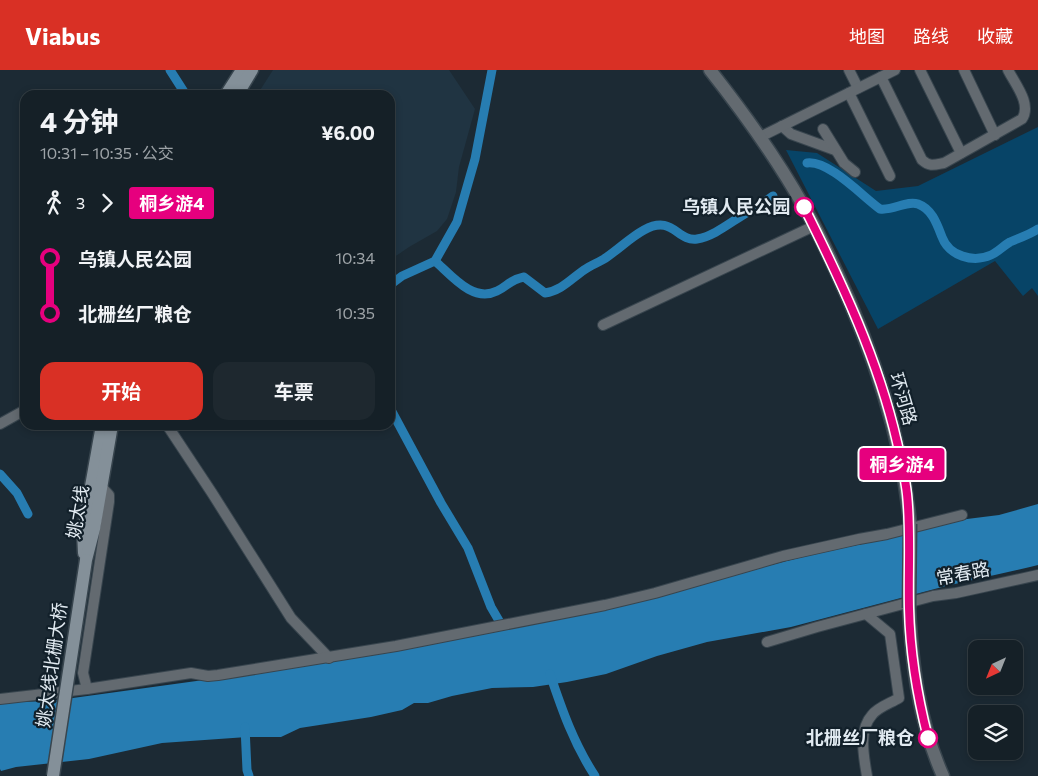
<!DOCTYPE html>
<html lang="zh">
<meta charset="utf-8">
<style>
body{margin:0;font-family:Commissioner,"Noto Sans SC",sans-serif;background:#1e282f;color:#f1f3f6;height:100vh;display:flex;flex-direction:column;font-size:19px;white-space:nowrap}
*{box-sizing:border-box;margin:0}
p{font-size:16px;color:#9da3a7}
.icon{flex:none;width:28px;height:28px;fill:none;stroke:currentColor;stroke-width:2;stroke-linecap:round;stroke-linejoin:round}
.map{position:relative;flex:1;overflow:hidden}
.panel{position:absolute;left:20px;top:20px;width:375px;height:340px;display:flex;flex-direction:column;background:#152027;border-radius:15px;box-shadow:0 2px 8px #0003,0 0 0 1px #343e44}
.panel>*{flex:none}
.badge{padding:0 10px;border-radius:4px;font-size:18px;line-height:32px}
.needle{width:32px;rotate:223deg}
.controls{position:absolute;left:968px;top:570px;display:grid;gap:10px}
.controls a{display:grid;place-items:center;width:55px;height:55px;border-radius:10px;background:#152027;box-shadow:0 2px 8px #0003,0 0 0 1px #343e44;font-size:25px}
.map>.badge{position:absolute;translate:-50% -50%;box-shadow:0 0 0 2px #fff}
.legs{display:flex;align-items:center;gap:8px;height:55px;padding:0 20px;font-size:16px}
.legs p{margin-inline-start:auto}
.head{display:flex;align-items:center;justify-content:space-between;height:85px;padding:0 20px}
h1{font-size:28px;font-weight:700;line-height:38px}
.action{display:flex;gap:10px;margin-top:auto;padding:10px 20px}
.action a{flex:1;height:58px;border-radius:15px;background:#d93025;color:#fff;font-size:20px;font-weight:700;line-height:58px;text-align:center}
.action a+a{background:#1e282f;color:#f1f3f6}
ul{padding:0 20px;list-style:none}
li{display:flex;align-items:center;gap:18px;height:55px;font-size:19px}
li i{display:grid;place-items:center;width:8px;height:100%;margin:0 6px;background:currentColor}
li i::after{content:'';width:12px;height:12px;margin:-6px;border:4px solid;border-radius:50%;background:#152027}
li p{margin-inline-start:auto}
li:first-child i{background:linear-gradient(#0000 50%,currentColor 0)}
li:last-child i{background:linear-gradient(currentColor 50%,#0000 0)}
header{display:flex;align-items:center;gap:30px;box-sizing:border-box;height:70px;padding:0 25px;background:#d93025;color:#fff}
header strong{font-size:24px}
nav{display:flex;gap:28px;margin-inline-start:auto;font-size:18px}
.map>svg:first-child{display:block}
.built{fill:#203442}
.green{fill:#074467}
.water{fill:#277db2}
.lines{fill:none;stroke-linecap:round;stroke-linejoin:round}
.canal{stroke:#277db2;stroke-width:9}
.minor-casing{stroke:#38454e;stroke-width:12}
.tertiary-casing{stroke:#38454e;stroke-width:15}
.secondary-casing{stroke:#38454e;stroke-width:15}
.minor{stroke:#636a70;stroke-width:10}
.tertiary{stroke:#636a70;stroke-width:12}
.secondary{stroke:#849099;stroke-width:12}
.tertiary-bridge-casing{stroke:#38454e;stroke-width:15;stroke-linecap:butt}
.secondary-bridge-casing{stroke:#38454e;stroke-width:15;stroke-linecap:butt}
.tertiary-bridge{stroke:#636a70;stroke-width:12}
.secondary-bridge{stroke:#849099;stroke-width:12}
.line-1-casing{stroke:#fff;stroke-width:11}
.line-1{stroke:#e6007e;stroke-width:8}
.stop-1-dot{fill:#fff;stroke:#e6007e;stroke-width:2.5}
.labels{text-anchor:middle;stroke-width:4.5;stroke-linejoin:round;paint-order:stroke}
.stop-label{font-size:18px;font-weight:bold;fill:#e1eaf1;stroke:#12202a;text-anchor:end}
.street-label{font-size:18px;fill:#e1eaf1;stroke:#12202a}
</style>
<header>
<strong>Viabus</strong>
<nav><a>地图</a><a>路线</a><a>收藏</a></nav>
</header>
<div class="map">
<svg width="1038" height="706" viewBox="0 0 1038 706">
<rect width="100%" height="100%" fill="#1c2a34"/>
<path class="built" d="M273 0H449L475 39 459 97 456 122 447 149 437 161 409 177 390 190V25H257Z"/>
<path class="green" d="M1038 57V226L1032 218 1023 226 995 191 878 259 786 80 817 83 876 121 918 116Z"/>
<path class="water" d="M1038 434V495L1030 497 946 516 791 557 707 572 657 586 606 604 567 612 533 617 492 618 452 626 428 633H414L402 640 371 647 300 658 281 667H247L162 673 89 689 16 697 1 701 0 699V634L16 632 51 631 240 605 614 537 686 519 743 502 818 483 886 469 967 449 999 445Z"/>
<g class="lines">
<g class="canal">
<path d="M170 0 186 25"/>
<path d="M807 93C829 90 863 127 880 139 893 141 907 130 918 134 932 139 937 154 942 167 949 186 973 193 991 185 998 182 1003 176 1010 172 1019 168 1029 165 1038 159"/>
<path d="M759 136 773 126"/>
<path d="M435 191C452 206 473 233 497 221 508 216 509 210 524 207L545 223C561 221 571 209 584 200 591 195 600 192 607 187 620 178 631 167 644 160 673 144 677 172 697 169 715 166 732 151 748 142"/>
<path d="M390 215 402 206 435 191 457 152 475 89 492 0"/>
<path d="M390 338 441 433 468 478 491 537 505 561"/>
<path d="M0 404 17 423 28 444"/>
<path d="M550 604C562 640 574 674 595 706"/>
<path d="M245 657 247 700 249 706"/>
</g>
<g class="minor-casing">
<g id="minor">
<path d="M849 0 858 18"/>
<path d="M920 0 961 83"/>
<path d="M964 0 995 65"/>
<path d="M881 7 922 90C930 97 934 95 944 93L1022 49C1032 34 1015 14 1008 0"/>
<path d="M849 23 890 106"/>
<path d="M782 56 791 64 835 80"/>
<path d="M823 59 844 93 855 102"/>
<path d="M760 67 895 0"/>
<path d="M603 255 814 156"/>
<path d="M0 354 25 340"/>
<path d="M167 355 212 423 291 548 329 588"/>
<path d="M866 544 890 564 899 628C891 633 878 637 872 645 858 660 864 688 867 706"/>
<path d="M767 572 817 557 933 526 956 523 1038 505"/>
<path d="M87 619 83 603 109 432V425L100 415"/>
<path d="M0 629 87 619 191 603 208 606 218 605 396 576 605 535 655 523 783 486 859 469 887 464 962 445"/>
</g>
</g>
<g class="tertiary-casing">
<g id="tertiary">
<path d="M710 0C744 43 777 89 804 137 816 157 826 180 836 201 873 281 902 365 910 454"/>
<path d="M909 538C912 596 919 652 943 706"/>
</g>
</g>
<g class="secondary-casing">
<g id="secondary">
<path d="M226 25 242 0"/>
<path d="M237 25 252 0"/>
<path d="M84 483 83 461 102 355"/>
<path d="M86 490 94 459 112 355"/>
</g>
</g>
<use href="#minor" class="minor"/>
<use href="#tertiary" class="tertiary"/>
<use href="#secondary" class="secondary"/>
<g class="tertiary-bridge-casing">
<path id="tertiary-bridge" d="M909 538 910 454"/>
</g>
<g class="secondary-bridge-casing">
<path id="secondary-bridge" d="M53 706 86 490"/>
</g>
<use href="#tertiary-bridge" class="tertiary-bridge"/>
<use href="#secondary-bridge" class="secondary-bridge"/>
</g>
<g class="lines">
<g class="line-1-casing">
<path id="line-1" d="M804 137C842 213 878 289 897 372 901 389 905 407 907 424 911 462 908 500 909 538 910 582 917 625 928 668"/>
</g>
<use href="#line-1" class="line-1"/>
</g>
<g class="stop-1-dot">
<circle cx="804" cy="137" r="9"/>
<circle cx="928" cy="668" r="9"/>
</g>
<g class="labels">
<g class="stop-label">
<text x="790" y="143">乌镇人民公园</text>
<text x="914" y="674">北栅丝厂粮仓</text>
</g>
<g class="street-label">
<text transform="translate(903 329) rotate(74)" y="6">环河路</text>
<text transform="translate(78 442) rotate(-80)" y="6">姚太线</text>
<text transform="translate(963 504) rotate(-11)" y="6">常春路</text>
<text transform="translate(52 595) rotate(-82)" y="6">姚太线北栅大桥</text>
</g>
</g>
</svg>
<div class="controls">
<a><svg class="needle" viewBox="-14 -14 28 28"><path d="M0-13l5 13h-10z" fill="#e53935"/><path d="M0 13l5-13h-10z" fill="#9da3a7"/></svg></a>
<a><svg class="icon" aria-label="layers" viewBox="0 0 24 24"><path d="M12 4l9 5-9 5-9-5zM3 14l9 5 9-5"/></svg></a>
</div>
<b class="badge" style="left:902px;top:394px;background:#e6007e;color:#fff">桐乡游4</b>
<section class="panel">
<div class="head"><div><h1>4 分钟</h1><p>10:31 – 10:35 · 公交</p></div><b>¥6.00</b></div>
<div class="legs"><svg class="icon" aria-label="walk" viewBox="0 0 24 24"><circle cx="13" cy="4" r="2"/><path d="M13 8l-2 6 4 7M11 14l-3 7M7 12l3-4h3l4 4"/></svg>3<svg class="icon" aria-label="forward" viewBox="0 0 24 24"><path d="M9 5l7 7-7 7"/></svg><b class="badge" style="background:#e6007e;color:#fff">桐乡游4</b></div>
<ul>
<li><i style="color:#e6007e"></i><b>乌镇人民公园</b><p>10:34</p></li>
<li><i style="color:#e6007e"></i><b>北栅丝厂粮仓</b><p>10:35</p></li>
</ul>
<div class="action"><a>开始</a><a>车票</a></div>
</section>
</div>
